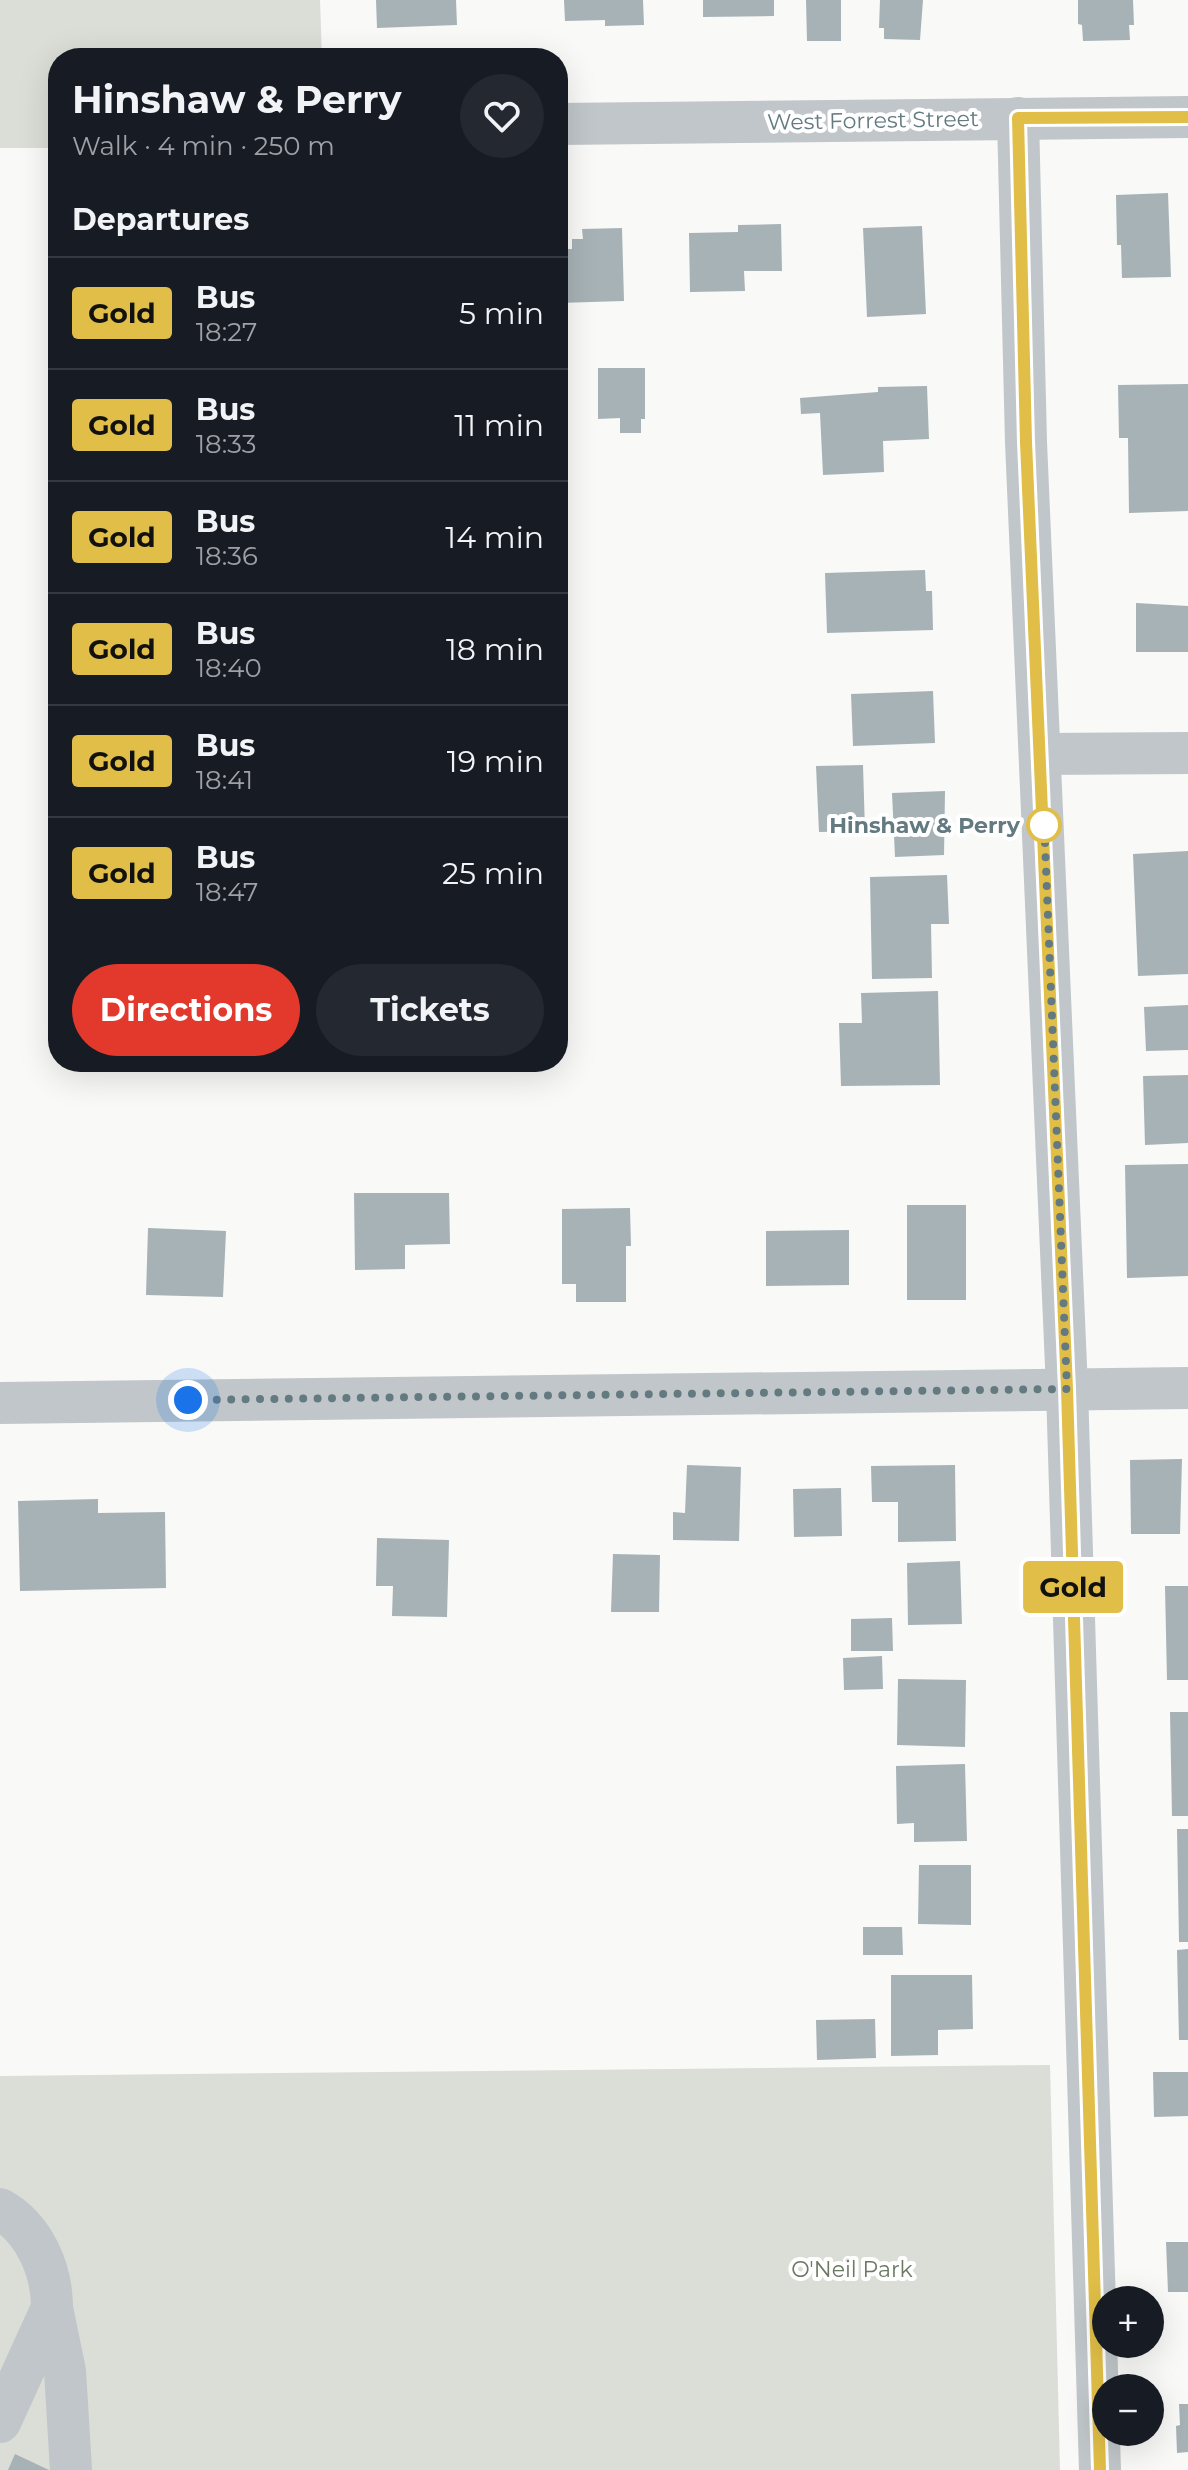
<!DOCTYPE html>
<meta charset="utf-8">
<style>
body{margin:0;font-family:Montserrat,sans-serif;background:#242831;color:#f1f3f6;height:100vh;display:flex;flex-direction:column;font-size:30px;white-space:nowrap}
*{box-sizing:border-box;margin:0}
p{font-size:26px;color:#9ea1a6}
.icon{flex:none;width:44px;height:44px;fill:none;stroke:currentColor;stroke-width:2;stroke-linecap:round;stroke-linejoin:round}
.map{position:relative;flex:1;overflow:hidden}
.panel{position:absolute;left:48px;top:48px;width:520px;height:1024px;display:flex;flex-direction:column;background:#171b24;border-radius:32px;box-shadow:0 8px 32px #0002}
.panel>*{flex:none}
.badge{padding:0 16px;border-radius:6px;font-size:28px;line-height:52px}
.controls{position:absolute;left:1092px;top:2286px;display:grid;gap:16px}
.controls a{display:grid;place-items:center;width:72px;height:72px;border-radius:50%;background:#171b24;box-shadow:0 8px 32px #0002;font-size:40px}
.you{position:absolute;width:40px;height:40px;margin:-20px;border:6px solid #fff;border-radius:50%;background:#1a73e8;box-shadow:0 0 0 12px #1a73e833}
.map>.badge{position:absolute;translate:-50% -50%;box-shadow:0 0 0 4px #fff}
h2{padding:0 24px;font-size:30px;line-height:72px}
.round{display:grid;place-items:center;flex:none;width:84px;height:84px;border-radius:42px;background:#242831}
.overview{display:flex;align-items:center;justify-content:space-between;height:136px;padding:0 24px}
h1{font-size:38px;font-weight:700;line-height:60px}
.action{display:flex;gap:16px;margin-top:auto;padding:16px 24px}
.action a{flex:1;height:92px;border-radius:48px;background:#e3392d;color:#fff;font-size:32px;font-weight:700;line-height:92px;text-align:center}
.action a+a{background:#242831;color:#f1f3f6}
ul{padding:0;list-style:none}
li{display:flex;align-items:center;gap:24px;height:112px;padding:0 24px;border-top:2px solid #363941}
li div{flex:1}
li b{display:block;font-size:30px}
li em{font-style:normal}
li .badge{min-width:88px;font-weight:700;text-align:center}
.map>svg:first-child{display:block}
.green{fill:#daded6}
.building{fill:#a7b2b6}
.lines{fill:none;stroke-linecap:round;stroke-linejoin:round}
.minor{stroke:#c0c6c9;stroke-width:42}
.line-casing{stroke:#fff;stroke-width:18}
.line{stroke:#e0be47;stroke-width:12}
.walk{stroke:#647a81;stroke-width:8;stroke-dasharray:0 14.4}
.stop-dot{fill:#fff;stroke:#e0be47;stroke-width:4}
.labels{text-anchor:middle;stroke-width:8;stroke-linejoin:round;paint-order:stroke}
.street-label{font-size:22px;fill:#647a81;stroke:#fff}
.stop-label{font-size:22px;font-weight:bold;fill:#647a81;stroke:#fff;text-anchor:end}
.park-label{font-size:22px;fill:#6b7963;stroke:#fff}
</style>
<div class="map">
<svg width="1188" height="2470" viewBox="0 0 1188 2470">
<rect width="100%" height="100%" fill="#f9f9f7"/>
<g class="green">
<path d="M0 0H320L322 58H58V148H0Z"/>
<path d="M1050 2065 1060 2470H0V2076Z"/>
</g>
<g class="building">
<path d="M376 0H456L457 25 377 28Z"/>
<path d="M564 0H643L644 25 605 26V20L565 21Z"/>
<path d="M703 0H774V16L703 17Z"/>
<path d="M806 0H841V41H807Z"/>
<path d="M880 0H923L920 40 884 39V28H879Z"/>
<path d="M1078 0H1133L1134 25H1129L1130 40 1083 41 1082 25 1078 24Z"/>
<path d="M1168 193 1171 277 1122 278 1121 245H1117L1116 195Z"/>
<path d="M781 224 782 271H744L745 291 690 292 689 233 738 232V225Z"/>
<path d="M922 226 926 314 867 317 863 228Z"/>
<path d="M622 228 624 301 558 303V249H572V239H583L582 229Z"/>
<path d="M598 368H645V419H641V433H620V418L598 419Z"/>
<path d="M1188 384V511L1129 513 1128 438H1119L1118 385Z"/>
<path d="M927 386 929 439 883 441 884 472 823 475 820 413 801 414 800 398 878 392V387Z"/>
<path d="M925 570 926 591H932L933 630 827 633 825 573Z"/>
<path d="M1136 603 1188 606V652H1136Z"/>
<path d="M933 691 935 743 853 746 851 694Z"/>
<path d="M863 765 865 831 819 832 816 766Z"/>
<path d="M945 791 944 855 895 857 892 793Z"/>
<path d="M1188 851V974L1138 976 1133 854Z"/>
<path d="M947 875 949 924H931L932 978 872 979 870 877Z"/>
<path d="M938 991 940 1085 841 1086 839 1023H862L861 993Z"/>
<path d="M1188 1005V1050L1146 1051 1144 1007Z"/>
<path d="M1188 1075V1143L1145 1145 1143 1076Z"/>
<path d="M1188 1164V1276L1127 1278 1125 1165Z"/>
<path d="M354 1193H449L450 1244 405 1245V1269L355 1270Z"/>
<rect x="907" y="1205" width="59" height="95"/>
<path d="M630 1208 631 1246H626V1302H576V1284H562V1209Z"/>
<path d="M148 1228 226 1231 223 1297 146 1295Z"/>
<path d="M849 1230V1285L766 1286V1231Z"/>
<path d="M1182 1459 1180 1534H1131L1130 1460Z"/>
<path d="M687 1465 741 1467 739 1541 673 1540V1512L685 1513Z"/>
<path d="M955 1465 956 1541 898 1542V1502H872L871 1466Z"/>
<path d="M841 1488 842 1536 794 1537 793 1489Z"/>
<path d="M98 1499V1513L165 1512 166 1588 20 1591 18 1501Z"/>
<path d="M377 1538 449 1540 447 1617 392 1616 393 1586H376Z"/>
<path d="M613 1554 660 1555 659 1612H611Z"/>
<path d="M960 1561 962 1624 908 1625 907 1563Z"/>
<path d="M1165 1586H1188V1680H1167Z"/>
<path d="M892 1618 893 1651H851V1619Z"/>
<path d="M882 1656 883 1689 844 1690 843 1658Z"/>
<path d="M898 1679 966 1680 965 1747 897 1745Z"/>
<path d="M1170 1712H1188V1816H1172Z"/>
<path d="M965 1764 967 1841 914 1842V1823L897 1824 896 1766Z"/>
<path d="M1177 1829H1188V1942H1179Z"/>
<path d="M919 1865H971V1925L918 1924Z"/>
<path d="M863 1927H902L903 1955H863Z"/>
<path d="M1188 1949V2040H1179L1177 1950Z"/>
<path d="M891 1975H972L973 2029 938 2030V2055L891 2056Z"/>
<path d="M875 2019 876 2058 817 2060 816 2020Z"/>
<path d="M1153 2072H1188V2116L1154 2117Z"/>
<path d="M1166 2242H1188V2292H1168Z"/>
<path d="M1179 2404H1188V2452L1177 2453 1176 2426 1180 2425Z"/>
<path d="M15 2454 49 2470H8Z"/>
</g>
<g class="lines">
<g class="minor">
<path d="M1018 118 1026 442 1067 1389 1100 2470"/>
<path d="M558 124 1188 117"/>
<path d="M1041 754 1188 753"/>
<path d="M0 1403 1188 1388"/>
<path d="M0 2209C34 2228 52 2269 52 2308L0 2422"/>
<path d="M52 2308 65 2371 71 2470"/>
</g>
</g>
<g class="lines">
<g class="line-casing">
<path id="line" d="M1100 2470 1067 1389 1026 442 1018 118 1188 117"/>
</g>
<use href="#line" class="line"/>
<path class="walk" d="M188 1400 1067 1389 1044 818V825"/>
</g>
<circle class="stop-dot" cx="1044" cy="825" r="16"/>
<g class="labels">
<g class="street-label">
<text transform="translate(873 120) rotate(-1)" y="8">West Forrest Street</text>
</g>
<g class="stop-label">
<text x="1020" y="833">Hinshaw &amp; Perry</text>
</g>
<g class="park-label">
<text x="852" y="2277">O'Neil Park</text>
</g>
</g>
</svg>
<div class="controls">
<a>+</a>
<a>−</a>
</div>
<div class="you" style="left:188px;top:1400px"></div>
<b class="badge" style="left:1073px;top:1587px;background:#e0be47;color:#111">Gold</b>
<section class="panel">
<div class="overview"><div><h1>Hinshaw &amp; Perry</h1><p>Walk · 4 min · 250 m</p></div><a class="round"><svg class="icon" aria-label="heart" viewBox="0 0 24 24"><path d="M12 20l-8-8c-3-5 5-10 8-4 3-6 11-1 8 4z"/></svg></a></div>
<h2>Departures</h2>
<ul>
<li><span class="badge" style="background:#e0be47;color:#111">Gold</span><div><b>Bus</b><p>18:27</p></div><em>5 min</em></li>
<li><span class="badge" style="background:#e0be47;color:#111">Gold</span><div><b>Bus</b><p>18:33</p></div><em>11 min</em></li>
<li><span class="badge" style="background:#e0be47;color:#111">Gold</span><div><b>Bus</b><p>18:36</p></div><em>14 min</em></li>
<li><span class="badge" style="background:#e0be47;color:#111">Gold</span><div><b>Bus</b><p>18:40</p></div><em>18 min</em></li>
<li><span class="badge" style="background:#e0be47;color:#111">Gold</span><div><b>Bus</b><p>18:41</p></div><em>19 min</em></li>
<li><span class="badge" style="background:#e0be47;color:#111">Gold</span><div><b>Bus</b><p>18:47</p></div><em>25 min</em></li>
</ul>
<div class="action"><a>Directions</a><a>Tickets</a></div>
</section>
</div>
